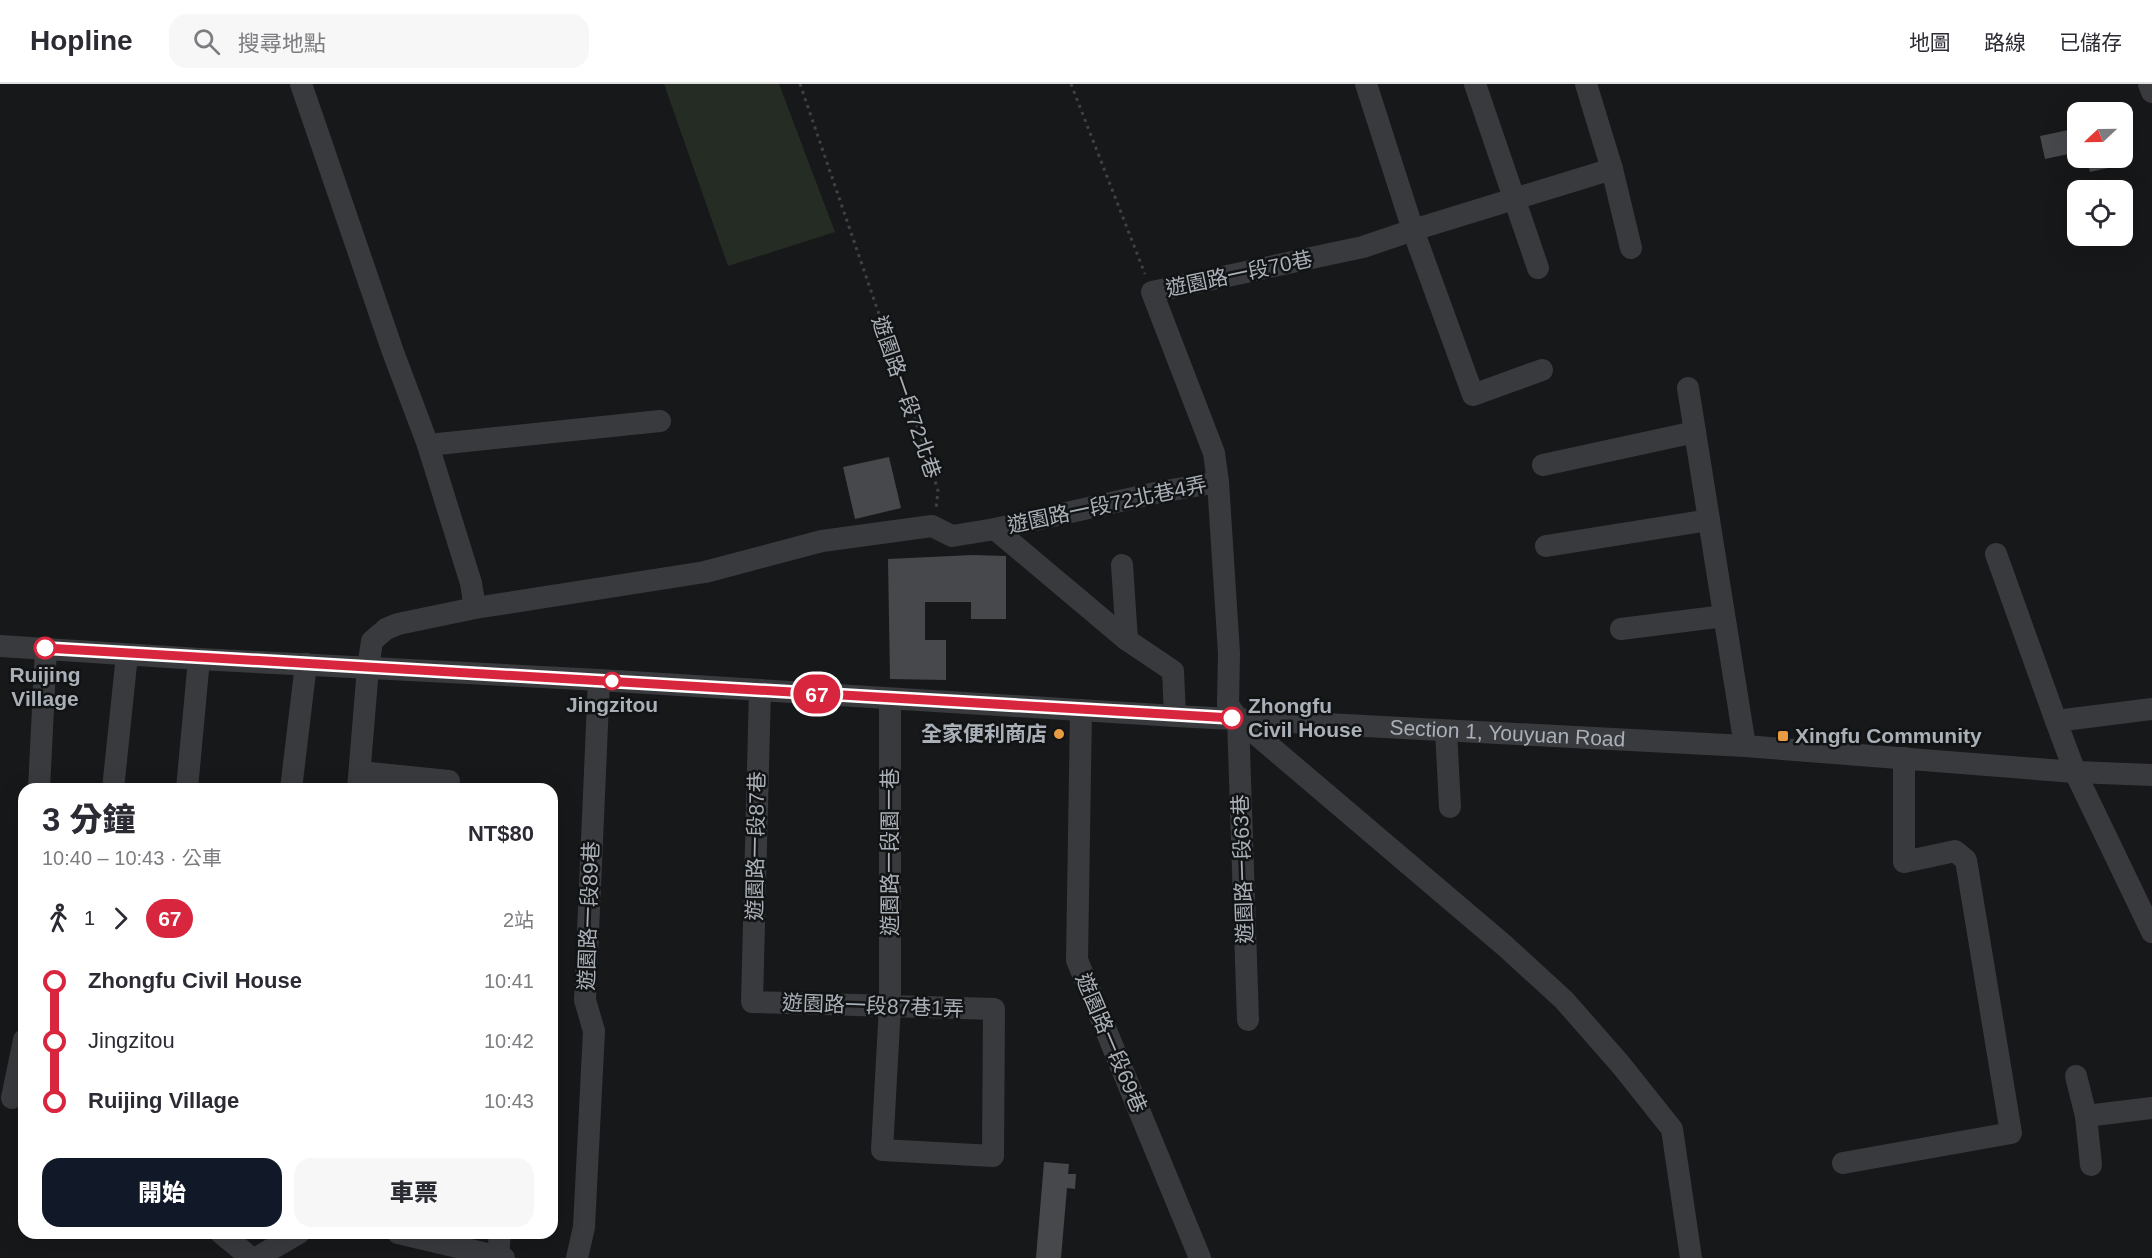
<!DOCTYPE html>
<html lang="zh-TW">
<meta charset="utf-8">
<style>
body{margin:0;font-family:Helvetica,"Noto Sans TC",sans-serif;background:#f7f7f7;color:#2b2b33;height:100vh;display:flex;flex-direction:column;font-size:22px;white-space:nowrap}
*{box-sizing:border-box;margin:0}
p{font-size:20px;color:#7c7c81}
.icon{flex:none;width:33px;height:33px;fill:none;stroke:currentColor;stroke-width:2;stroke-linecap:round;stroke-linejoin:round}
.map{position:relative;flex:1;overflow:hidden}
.sheet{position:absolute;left:18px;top:699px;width:540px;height:456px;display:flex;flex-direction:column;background:#fff;border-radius:18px;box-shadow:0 6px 24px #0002}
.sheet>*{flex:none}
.badge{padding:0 12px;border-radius:20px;font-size:21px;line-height:39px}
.needle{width:39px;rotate:248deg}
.fabs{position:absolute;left:2067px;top:18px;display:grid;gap:12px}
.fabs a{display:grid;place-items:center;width:66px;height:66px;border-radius:12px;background:#fff;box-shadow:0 6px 24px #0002;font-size:30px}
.map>.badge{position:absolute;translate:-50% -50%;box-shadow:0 0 0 3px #fff}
.legs{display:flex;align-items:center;gap:9px;height:66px;padding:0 24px;font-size:20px}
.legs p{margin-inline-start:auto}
.head{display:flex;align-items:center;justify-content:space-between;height:102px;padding:0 24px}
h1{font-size:33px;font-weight:800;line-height:45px}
.button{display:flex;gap:12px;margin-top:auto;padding:12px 24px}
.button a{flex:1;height:69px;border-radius:18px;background:#111827;color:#fff;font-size:24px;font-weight:800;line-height:69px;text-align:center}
.button a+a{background:#f7f7f7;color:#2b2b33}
ul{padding:0 24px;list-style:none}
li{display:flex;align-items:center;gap:21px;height:60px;font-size:22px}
li i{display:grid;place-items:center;width:9px;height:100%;margin:0 8px;background:currentColor}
li i::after{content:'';width:15px;height:15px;margin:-8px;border:4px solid;border-radius:50%;background:#fff}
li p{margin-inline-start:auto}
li:first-child i{background:linear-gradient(#0000 50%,currentColor 0)}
li:last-child i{background:linear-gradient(currentColor 50%,#0000 0)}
header{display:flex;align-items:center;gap:36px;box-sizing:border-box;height:84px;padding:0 30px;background:#fff;border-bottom:2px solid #e1e1e2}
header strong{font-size:28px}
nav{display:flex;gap:33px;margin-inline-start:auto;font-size:21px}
.search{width:420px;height:54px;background:#f7f7f7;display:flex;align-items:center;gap:15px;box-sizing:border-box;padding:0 21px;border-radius:18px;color:#7c7c81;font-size:22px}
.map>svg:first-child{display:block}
.green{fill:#242c24}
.building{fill:#47484c}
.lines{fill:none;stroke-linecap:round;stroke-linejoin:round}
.path{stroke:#3f4145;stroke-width:3;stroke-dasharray:3 4.5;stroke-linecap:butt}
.minor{stroke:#393a3e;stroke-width:22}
.line-1-casing{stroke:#fff;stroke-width:14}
.line-1{stroke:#d7263d;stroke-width:9}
.stop-1-dot{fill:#fff;stroke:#d7263d;stroke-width:3}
.poi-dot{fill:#e89b41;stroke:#121314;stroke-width:2}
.labels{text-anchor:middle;stroke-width:5;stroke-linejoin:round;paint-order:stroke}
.street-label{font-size:21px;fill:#aab0b8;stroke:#121314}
.stop-label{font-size:21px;font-weight:bold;fill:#aab0b8;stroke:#121314}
.poi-label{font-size:21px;font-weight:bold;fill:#aab0b8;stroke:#121314;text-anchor:end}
</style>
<header>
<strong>Hopline</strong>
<div class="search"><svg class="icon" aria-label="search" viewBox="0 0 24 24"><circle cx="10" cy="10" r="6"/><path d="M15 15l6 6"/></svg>搜尋地點</div>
<nav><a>地圖</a><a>路線</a><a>已儲存</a></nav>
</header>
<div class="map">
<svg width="2152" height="1174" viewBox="0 0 2152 1174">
<rect width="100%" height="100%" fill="#171819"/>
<path class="green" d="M664 0H779L835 148 728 182Z"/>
<g class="building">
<path d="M2078 44V68L2045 75 2040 52Z"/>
<path d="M2086 74H2130L2131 79 2090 88Z"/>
<path d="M889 373 901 424 855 435 843 383Z"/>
<path d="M972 471 1006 472V535H971V518H925V556H946V596L890 595 888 475Z"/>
<path d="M1044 1078 1069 1080 1068 1090H1076L1075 1105 1067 1104 1061 1174H1036Z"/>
</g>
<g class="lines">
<g class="path">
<path d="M800 0 928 373 938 407 936 425"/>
<path d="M1071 0 1145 190"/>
</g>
<g class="minor">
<path d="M301 0 393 268 428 361 471 499 475 524 398 540 386 545 372 557 368 584 358 705"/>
<path d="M1366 0 1413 146 1473 311 1542 286"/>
<path d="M1475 0 1538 184"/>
<path d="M1586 0 1612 85 1631 164"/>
<path d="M2149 0 2152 8"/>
<path d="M1612 85 1413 146 1363 163 1152 208 1214 369 1218 398 1229 569 1228 621 1238 635 1505 862 1564 916 1621 981 1672 1045 1691 1174"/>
<path d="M1688 304 1745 662"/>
<path d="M428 361 660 337"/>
<path d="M1543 381 1695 348"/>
<path d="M995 445 1160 408 1218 398"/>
<path d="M1546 462 1709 436"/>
<path d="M1996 470 2056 637"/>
<path d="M1122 481 1127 556"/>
<path d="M475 524 705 488 822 457 932 442 952 452 995 445 1127 556 1173 587 1175 632"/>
<path d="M1621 545 1724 532"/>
<path id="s1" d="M0 562 199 575 599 596 1175 632 1745 662 2075 688 2152 691"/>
<path d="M760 606 752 918 994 925 993 1072 882 1066 890 922V615"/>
<path d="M2152 625 2056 637 2075 688 2152 848"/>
<path d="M1081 626 1077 876 1200 1174"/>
<path d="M1238 635 1248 936"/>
<path d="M1446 647 1450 723"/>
<path d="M360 688 449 697 448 705"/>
<path d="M39 705 46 564"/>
<path d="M113 705 127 571"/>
<path d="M187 705 199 575"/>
<path d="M291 705 306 580"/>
<path d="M2076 992 2086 1032 2091 1081"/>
<path d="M12 1014 24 956"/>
<path d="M2086 1032 2152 1024"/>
<path d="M1843 1079 2011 1049 1966 776 1955 767 1904 778V674"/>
<path d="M221 1149 251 1174"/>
<path d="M398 1149 504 1174"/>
<path d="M498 1172 500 1149"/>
<path d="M256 1174 299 1149"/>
<path d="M577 1174 584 1143 594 947 585 916 599 596"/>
</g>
</g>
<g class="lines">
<g class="line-1-casing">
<path id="line-1" d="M45 564 1232 634"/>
</g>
<use href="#line-1" class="line-1"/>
</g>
<g class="stop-1-dot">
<circle cx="45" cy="564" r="10"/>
<circle cx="612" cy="597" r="8"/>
<circle cx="1232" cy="634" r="10"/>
</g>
<g class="poi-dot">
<circle cx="1059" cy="650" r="6"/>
<rect x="1777" y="646" width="12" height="12" rx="3"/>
</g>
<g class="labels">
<g class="street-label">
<text transform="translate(1239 190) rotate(-12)" y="7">遊園路一段70巷</text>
<text transform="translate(906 313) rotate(71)" y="7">遊園路一段72北巷</text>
<text transform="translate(1107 421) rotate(-12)" y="7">遊園路一段72北巷4弄</text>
<text dy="7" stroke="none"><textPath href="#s1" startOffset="1510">Section 1, Youyuan Road</textPath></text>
<text transform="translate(756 762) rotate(-89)" y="7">遊園路一段87巷</text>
<text transform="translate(890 768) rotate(-90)" y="7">遊園路一段園一巷</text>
<text transform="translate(1243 785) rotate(-92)" y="7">遊園路一段63巷</text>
<text transform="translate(589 832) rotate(-88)" y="7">遊園路一段89巷</text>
<text transform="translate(873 922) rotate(2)" y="7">遊園路一段87巷1弄</text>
<text transform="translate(1111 959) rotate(67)" y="7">遊園路一段69巷</text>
</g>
<g class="stop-label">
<text x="45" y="598">Ruijing<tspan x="45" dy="24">Village</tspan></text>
<text x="612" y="628">Jingzitou</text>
<text x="1248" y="629" text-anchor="start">Zhongfu<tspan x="1248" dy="24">Civil House</tspan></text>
</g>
<g class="poi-label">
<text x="1047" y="657">全家便利商店</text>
<text x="1795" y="659" text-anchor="start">Xingfu Community</text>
</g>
</g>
</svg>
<div class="fabs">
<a><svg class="needle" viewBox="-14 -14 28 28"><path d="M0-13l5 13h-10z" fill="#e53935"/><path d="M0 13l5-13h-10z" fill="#7c7c81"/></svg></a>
<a><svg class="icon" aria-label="locate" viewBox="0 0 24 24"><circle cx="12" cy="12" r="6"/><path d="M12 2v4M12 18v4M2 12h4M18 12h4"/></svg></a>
</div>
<b class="badge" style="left:817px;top:610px;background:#d7263d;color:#fff">67</b>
<section class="sheet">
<div class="head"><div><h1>3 分鐘</h1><p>10:40 – 10:43 · 公車</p></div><b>NT$80</b></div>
<div class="legs"><svg class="icon" aria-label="walk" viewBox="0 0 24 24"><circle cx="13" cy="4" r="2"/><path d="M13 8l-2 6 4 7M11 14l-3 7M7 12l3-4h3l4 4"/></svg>1<svg class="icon" aria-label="forward" viewBox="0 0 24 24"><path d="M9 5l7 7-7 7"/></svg><b class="badge" style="background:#d7263d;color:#fff">67</b><p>2站</p></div>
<ul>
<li><i style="color:#d7263d"></i><b>Zhongfu Civil House</b><p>10:41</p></li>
<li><i style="color:#d7263d"></i><span>Jingzitou</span><p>10:42</p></li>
<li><i style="color:#d7263d"></i><b>Ruijing Village</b><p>10:43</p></li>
</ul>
<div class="button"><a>開始</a><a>車票</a></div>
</section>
</div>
